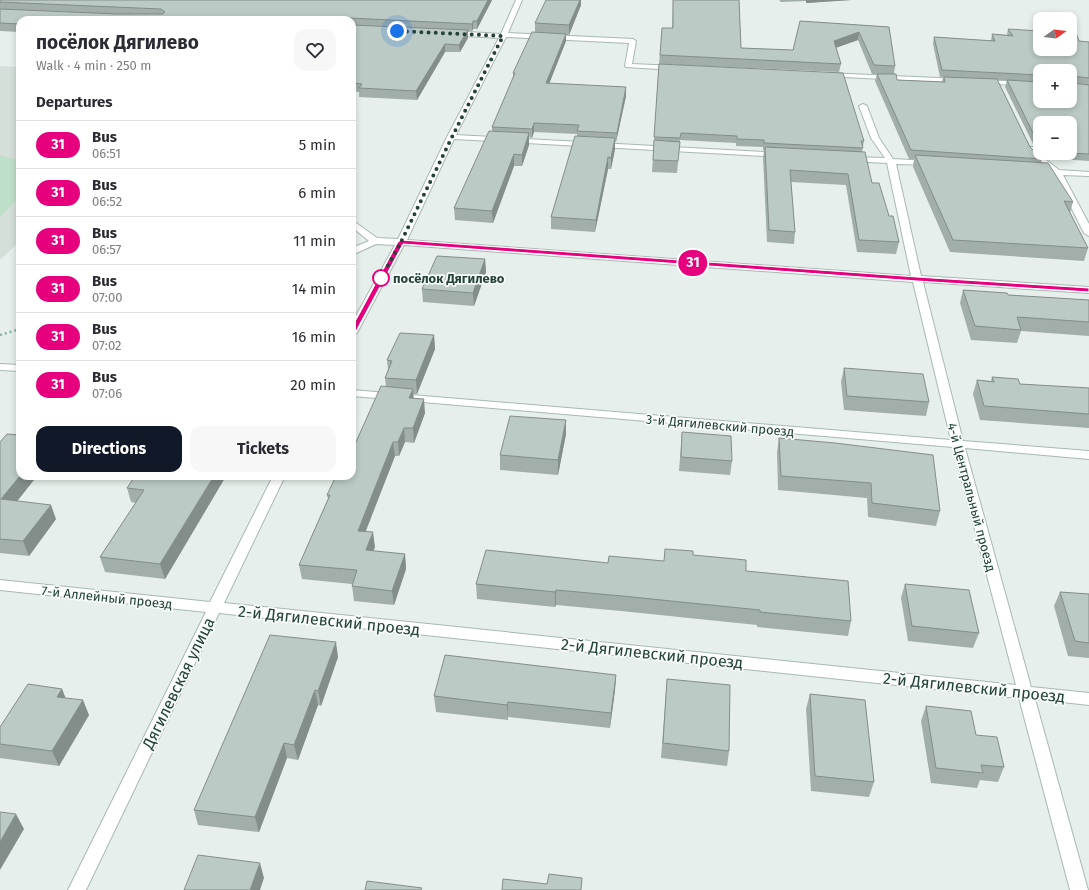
<!DOCTYPE html>
<meta charset="utf-8">
<style>
body{margin:0;font-family:"Fira Sans",sans-serif;background:#f7f7f7;color:#2b2b33;height:100vh;display:flex;flex-direction:column;font-size:15px;white-space:nowrap}
*{box-sizing:border-box;margin:0}
p{font-size:13px;color:#7c7c81}
.icon{flex:none;width:22px;height:22px;fill:none;stroke:currentColor;stroke-width:2;stroke-linecap:round;stroke-linejoin:round}
.map{position:relative;flex:1;overflow:hidden}
.sheet{position:absolute;left:16px;top:16px;width:340px;height:464px;display:flex;flex-direction:column;background:#fff;border-radius:12px;box-shadow:0 2px 6px #0003}
.sheet>*{flex:none}
.badge{padding:0 8px;border-radius:13px;font-size:14px;line-height:26px}
.needle{width:26px;rotate:76deg}
.tools{position:absolute;left:1033px;top:12px;display:grid;gap:8px}
.tools a{display:grid;place-items:center;width:44px;height:44px;border-radius:8px;background:#fff;box-shadow:0 2px 6px #0003;font-size:20px}
.you{position:absolute;width:20px;height:20px;margin:-10px;border:3px solid #fff;border-radius:50%;background:#1a73e8;box-shadow:0 0 0 6px #1a73e833}
.map>.badge{position:absolute;translate:-50% -50%;box-shadow:0 0 0 2px #fff}
h2{padding:0 20px;font-size:15px;line-height:36px}
.round{display:grid;place-items:center;flex:none;width:42px;height:42px;border-radius:12px;background:#f7f7f7}
.summary{display:flex;align-items:center;justify-content:space-between;height:68px;padding:0 20px}
h1{font-size:19px;font-weight:700;line-height:30px}
.button{display:flex;gap:8px;margin-top:auto;padding:8px 20px}
.button a{flex:1;height:46px;border-radius:12px;background:#111827;color:#fff;font-size:16px;font-weight:700;line-height:46px;text-align:center}
.button a+a{background:#f7f7f7;color:#2b2b33}
ul{padding:0;list-style:none}
li{display:flex;align-items:center;gap:12px;height:48px;padding:0 20px;border-top:1px solid #e1e1e2}
li div{flex:1}
li b{display:block;font-size:15px}
li em{font-style:normal}
li .badge{min-width:44px;font-weight:700;text-align:center}
.map>svg:first-child{display:block}
.built{fill:#d4dfda}
.green{fill:#bfe0c8}
.lines{fill:none;stroke-linecap:round;stroke-linejoin:round}
.minor-casing{stroke:#a8b8b2;stroke-width:2}
.path{stroke:#86b3a5;stroke-width:2.5;stroke-dasharray:2 3;stroke-linecap:butt}
.minor{fill:#fff;fill-rule:evenodd}
.wall{fill:#a1aea9;fill-rule:evenodd}
.shaded-wall{fill:#838d89}
.building{fill:#bbcac4;stroke:#838d89}
.line{fill:#e6007e;stroke:#fff}
.walk{stroke:#24423a;stroke-width:4;stroke-dasharray:0 7.2}
.stop-dot{fill:#fff;stroke:#e6007e;stroke-width:2}
.labels{text-anchor:middle;stroke-width:3.5;stroke-linejoin:round;paint-order:stroke}
.stop-label{font-size:13px;font-weight:bold;fill:#24423a;stroke:#f7fbf9;text-anchor:start}
.street-label{font-size:13px;fill:#24423a;stroke:#f7fbf9}
.near-street-label{font-size:16px;fill:#24423a;stroke:#f7fbf9}
</style>
<div class="map">
<svg width="1089" height="890" viewBox="0 0 1089 890">
<rect width="100%" height="100%" fill="#e6efeb"/>
<path class="built" d="M0 66 20 67V241L0 260Z"/>
<path class="green" d="M0 155 20 161V197L0 217Z"/>
<g class="lines">
<g class="minor-casing">
<g id="minor">
<path d="M516 0H522L508 33 633 39 636 41 632 64 675 66 678 68 675 70 626 67 625 66 629 43 506 37 456 135 780 153 784 155 780 157 454 139 407 240 911 276 887 163 851 161 847 159 851 157 885 158 871 138 859 106 863 104 867 106 879 138 893 159 930 161 934 163 930 165 896 164 921 276 1089 287V293L923 282 963 441 1089 451V459L965 448 1031 687 1089 693V705L1035 699 1088 890H1070L1019 698 219 613 86 890H68L206 612 0 590V580L210 602 273 476H285L224 603 1016 685 953 447 352 396V390L951 440 913 282 404 245 357 333 352 336V323L395 245 376 244 352 255V248L369 241 352 227V220L377 238 398 239 447 137 499 38 451 35 448 33 451 31 501 34Z"/>
<path d="M827 73 959 79 963 81 959 83 825 76V74Z"/>
<path d="M983 80 1040 83V87L981 83 979 82Z"/>
<path d="M1027 147H1033L1036 152 1059 170 1089 172V176L1063 175 1089 224V236L1084 233 1054 174 1035 173 1034 171 1035 169H1048L1030 156 1026 149Z"/>
<path d="M0 364 20 365V371L0 370Z"/>
</g>
</g>
<path class="path" d="M0 335 20 329"/>
<use href="#minor" class="minor"/>
</g>
<g class="wall">
<path d="M0 0H492L477 29H473L472 31H468V38L460 52H445L417 100 359 97V92L352 91V20H20V32L0 31Z"/>
<path d="M673 0H739L741 48 793 50 800 21 889 27 895 66 894 74 897 80 942 82 943 77H940L933 44 934 37 991 41 992 34 1007 35 1008 29 1079 41 1089 42V161L1046 158 1037 152 1005 87 1007 80H997L1030 147 1042 159 1041 163 1073 202 1070 213 1088 248 1084 261 950 252 913 167 914 159H909L875 81 877 74H872L858 40 836 48 841 64 839 72 659 64 662 28H672ZM1040 71 1070 101H1040ZM1040 123H1070V153H1040Z"/>
<path d="M779 0H851L806 3V1L781 2Z"/>
<path d="M581 5 569 35H566V41L549 83 626 96 616 142H615V149L611 169H608L595 232 551 229V217L577 136V134L534 132 532 138 529 137V145L522 166H514L493 223 455 220 454 208 492 131V127L513 79V73L535 32V23Z"/>
<path d="M659 64 864 141 862 152 872 183 889 216 899 242 896 254 857 252 846 185 791 182 795 232 794 244 767 242 763 158 764 150H763V147L736 146V143L680 140 677 173 652 172Z"/>
<path d="M485 259 486 272 474 306 423 302 422 289Z"/>
<path d="M963 290 1008 295 1089 300V336L1021 331 1017 343 971 340 960 303Z"/>
<path d="M434 335 435 349 417 394H413V398L425 413 414 443 405 442 399 456H395L366 531 375 547 373 551 405 554 406 569 394 605 354 601 352 586V584L302 579 299 565 328 499 327 495 352 476 386 387 385 378 388 369 387 360Z"/>
<path d="M844 368 929 402 926 416 844 410 841 382Z"/>
<path d="M992 377 1020 384 1089 388V428L980 420 973 394 977 380 991 381Z"/>
<path d="M566 420V434L558 475 500 470V455Z"/>
<path d="M682 432 732 461 730 475 679 471Z"/>
<path d="M779 438 940 511 936 526 868 517 867 498 778 490 777 452Z"/>
<path d="M0 442 37 476 17 501 56 519 29 556 0 553Z"/>
<path d="M226 476 165 579 105 572 100 557 136 503 131 502 127 488Z"/>
<path d="M693 555 746 571 851 621 848 636 757 627V625L621 611 556 605 555 607 477 599 476 584 608 563 664 561Z"/>
<path d="M905 584 979 633 973 648 908 641 901 598Z"/>
<path d="M1060 592 1089 594V658L1068 656 1054 606Z"/>
<path d="M338 657 321 706 318 705 298 760 287 758 259 832 198 825 194 810Z"/>
<path d="M616 675 615 690 610 728 508 717V720L436 712 434 696Z"/>
<path d="M667 679 729 751 727 766 661 758Z"/>
<path d="M62 689 65 698 89 715 59 766 0 758V727Z"/>
<path d="M810 694 874 782 869 797 811 791 806 709Z"/>
<path d="M926 706 976 735 1004 767 998 782 980 780 977 788 931 783 921 721Z"/>
</g>
<g class="shaded-wall">
<path d="M488 0H492L477 29V21Z"/>
<path d="M580 0H581V5L569 35V25Z"/>
<path d="M806 0H851L806 3Z"/>
<path d="M473 21V29L472 31V24Z"/>
<path d="M468 30V38L460 52 459 45Z"/>
<path d="M859 32 858 40 832 49 834 41Z"/>
<path d="M566 34V41L546 92V83Z"/>
<path d="M445 44V52L417 100 416 91Z"/>
<path d="M626 87V96L616 142 617 133Z"/>
<path d="M534 123V132L532 138V129Z"/>
<path d="M529 133V145L522 166V155Z"/>
<path d="M615 138V149L611 169V158Z"/>
<path d="M514 154V166L493 223 492 211Z"/>
<path d="M608 157V169L595 232 596 220Z"/>
<path d="M485 259 486 272 474 306 473 293Z"/>
<path d="M434 335 435 349 417 394 416 380Z"/>
<path d="M413 389 414 403 409 398Z"/>
<path d="M424 399 425 413 414 443 413 428Z"/>
<path d="M566 420V434L558 475V460Z"/>
<path d="M404 428 405 442 399 456 398 442Z"/>
<path d="M393 442 395 456 360 545 358 531Z"/>
<path d="M20 476H37L7 514 1 499Z"/>
<path d="M214 476H226L165 579 160 564Z"/>
<path d="M51 505 56 519 29 556 23 541Z"/>
<path d="M373 532 375 547 368 565 366 550Z"/>
<path d="M405 554 406 569 394 605 392 591Z"/>
<path d="M556 590V605L555 607V592Z"/>
<path d="M336 642 338 657 321 706 318 691Z"/>
<path d="M616 675 615 690 610 728 611 713Z"/>
<path d="M62 689 68 704 57 697Z"/>
<path d="M315 690 318 705 298 760 294 745Z"/>
<path d="M83 700 89 715 59 766 52 751Z"/>
<path d="M508 702V720L507 705Z"/>
<path d="M284 743 287 758 259 832 255 817Z"/>
<path d="M16 814 24 829 0 870V842Z"/>
<path d="M260 863 264 878 260 890H250Z"/>
</g>
<g class="building">
<path d="M0 0H488L477 21H473L472 24 350 18V20H20V24L0 23V9L117 14H163L165 12 161 9 0 2Z"/>
<path d="M546 0H580L569 25 535 23Z"/>
<path d="M673 0H739L741 48 793 50 800 21 889 27 895 66 874 65 859 32 834 41 841 64 660 55 662 28H673Z"/>
<path d="M352 25 468 30 459 45 445 44 416 91 359 88 362 84 352 83Z"/>
<path d="M1008 29 1040 31V49H1070V33H1076L1079 41 1089 42V78L1072 76 1070 81 1072 83 1089 85V154L1070 153V123H1040V145H1039L1007 80 1040 82V101H1070V71H1040V75L942 70 934 37 995 41 992 34 1013 36Z"/>
<path d="M532 32 566 34 546 83 626 87 617 133 577 131 579 125 534 123 532 129 492 127 515 73H513Z"/>
<path d="M659 64 843 73 864 141H861L863 148 764 143V140L737 139V136L681 133 680 138 654 137Z"/>
<path d="M877 74H896L897 80 945 82 944 77 997 79 1030 147 1042 159 911 150Z"/>
<path d="M489 131 529 133 522 155 514 154 492 211 454 208Z"/>
<path d="M575 136 615 138 611 158 608 157 596 220 551 217Z"/>
<path d="M654 140 680 142 678 161 653 160Z"/>
<path d="M765 147 865 152 872 183H879L889 216H893L899 242 859 240 848 174 790 170 795 232 769 230Z"/>
<path d="M915 155 1048 163 1073 202 1064 201 1088 248 953 240Z"/>
<path d="M437 256 485 259 473 293 422 289Z"/>
<path d="M963 290 1007 293 1008 295 1089 300V322L1017 317 1021 330 975 326Z"/>
<path d="M400 333 434 335 416 380 385 378 392 361 387 360Z"/>
<path d="M844 368 923 374 929 402 847 396Z"/>
<path d="M992 377 1018 379 1020 384 1089 388V414L984 406 977 380 994 382Z"/>
<path d="M381 386 413 389 409 398 424 399 413 428H404L398 442H393L358 531 373 532 366 550 405 554 392 591 352 586 357 570 299 565 330 495H327L336 476H352V451Z"/>
<path d="M510 416 566 420 558 460 500 455Z"/>
<path d="M682 432 731 436 732 461 681 457Z"/>
<path d="M7 434 20 435V476L1 499 51 505 23 541 0 539V442Z"/>
<path d="M779 438 835 443 933 455 940 511 872 503 871 483 781 476Z"/>
<path d="M135 476H214L160 564 100 557 144 490 127 488Z"/>
<path d="M665 549 693 551V555L746 560V571L848 581 851 621 760 612V610L622 596 556 590 555 592 476 584 486 550 608 563 609 556 664 561Z"/>
<path d="M905 584 969 590 979 633 912 626Z"/>
<path d="M1060 592 1089 594V643L1075 641Z"/>
<path d="M270 635 336 642 318 691 315 690 294 745 284 743 255 817 194 810Z"/>
<path d="M445 655 616 675 611 713 508 702 507 705 434 696Z"/>
<path d="M667 679 730 685 729 751 663 743Z"/>
<path d="M28 684 62 689 57 697 83 700 52 751 0 744V727Z"/>
<path d="M810 694 865 700 874 782 815 776Z"/>
<path d="M926 706 971 711 976 735 997 737 1004 767 981 765 983 773 936 768Z"/>
<path d="M0 812 16 814 0 842Z"/>
<path d="M198 855 260 863 250 890H184Z"/>
<path d="M549 874 582 878 581 890H502L503 879 547 884Z"/>
<path d="M367 881 422 888 421 890H365Z"/>
</g>
<path class="line" d="M401 240 917 277 1089 288V292L917 281 403 244 355 333 350 334 349 333 398 242Z"/>
<g class="lines">
<path class="walk" d="M381 278 401 242 452 137 503 36 397 31"/>
</g>
<circle class="stop-dot" cx="381" cy="278" r="8"/>
<g class="labels">
<g class="stop-label">
<text x="393" y="283">посёлок Дягилево</text>
</g>
<g class="street-label">
<text transform="translate(720 425) rotate(5)" y="5">3-й Дягилевский проезд</text>
<text transform="translate(972 497) rotate(75)" y="5">4-й Центральный проезд</text>
<text transform="translate(107 597) rotate(6)" y="5">7-й Аллейный проезд</text>
</g>
<g class="near-street-label">
<text transform="translate(329 620) rotate(6)" y="6">2-й Дягилевский проезд</text>
<text transform="translate(652 653) rotate(6)" y="6">2-й Дягилевский проезд</text>
<text transform="translate(178 683) rotate(-64)" y="6">Дягилевская улица</text>
<text transform="translate(974 687) rotate(6)" y="6">2-й Дягилевский проезд</text>
</g>
</g>
</svg>
<div class="tools">
<a><svg class="needle" viewBox="-14 -14 28 28"><path d="M0-13l5 13h-10z" fill="#e53935"/><path d="M0 13l5-13h-10z" fill="#7c7c81"/></svg></a>
<a>+</a>
<a>−</a>
</div>
<div class="you" style="left:397px;top:31px"></div>
<b class="badge" style="left:693px;top:263px;background:#e6007e;color:#fff">31</b>
<section class="sheet">
<div class="summary"><div><h1>посёлок Дягилево</h1><p>Walk · 4 min · 250 m</p></div><a class="round"><svg class="icon" aria-label="heart" viewBox="0 0 24 24"><path d="M12 20l-8-8c-3-5 5-10 8-4 3-6 11-1 8 4z"/></svg></a></div>
<h2>Departures</h2>
<ul>
<li><span class="badge" style="background:#e6007e;color:#fff">31</span><div><b>Bus</b><p>06:51</p></div><em>5 min</em></li>
<li><span class="badge" style="background:#e6007e;color:#fff">31</span><div><b>Bus</b><p>06:52</p></div><em>6 min</em></li>
<li><span class="badge" style="background:#e6007e;color:#fff">31</span><div><b>Bus</b><p>06:57</p></div><em>11 min</em></li>
<li><span class="badge" style="background:#e6007e;color:#fff">31</span><div><b>Bus</b><p>07:00</p></div><em>14 min</em></li>
<li><span class="badge" style="background:#e6007e;color:#fff">31</span><div><b>Bus</b><p>07:02</p></div><em>16 min</em></li>
<li><span class="badge" style="background:#e6007e;color:#fff">31</span><div><b>Bus</b><p>07:06</p></div><em>20 min</em></li>
</ul>
<div class="button"><a>Directions</a><a>Tickets</a></div>
</section>
</div>
